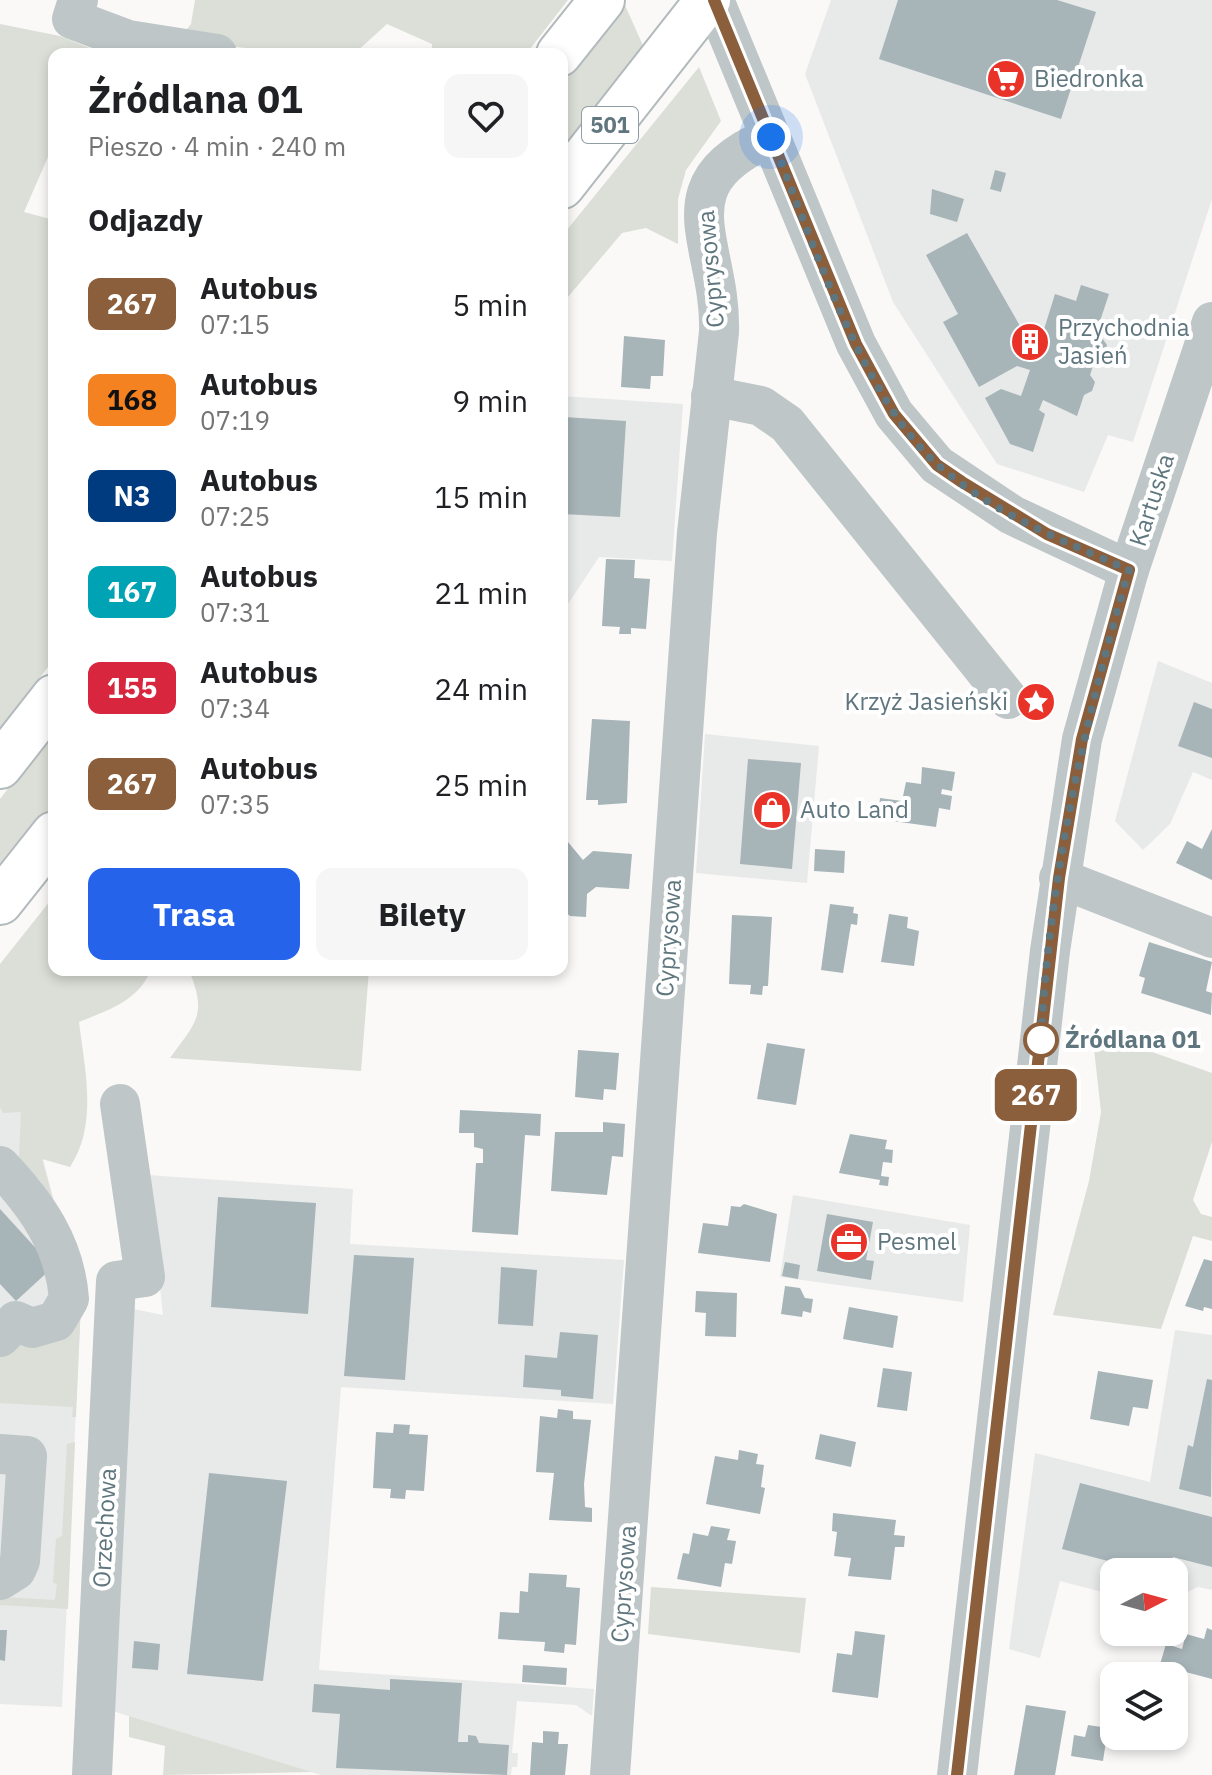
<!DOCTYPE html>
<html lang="pl">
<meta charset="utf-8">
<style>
body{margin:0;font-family:"IBM Plex Sans",sans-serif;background:#f6f6f6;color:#202124;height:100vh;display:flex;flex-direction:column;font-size:30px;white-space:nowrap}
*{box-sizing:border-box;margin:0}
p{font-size:26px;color:#757577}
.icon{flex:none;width:44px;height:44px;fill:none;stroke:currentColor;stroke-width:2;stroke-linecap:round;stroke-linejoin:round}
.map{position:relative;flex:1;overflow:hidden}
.drawer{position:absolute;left:48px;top:48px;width:520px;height:928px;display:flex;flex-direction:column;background:#fff;border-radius:16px;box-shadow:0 4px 12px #0003}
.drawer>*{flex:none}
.badge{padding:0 16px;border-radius:12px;font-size:28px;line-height:52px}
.needle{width:52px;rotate:84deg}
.buttons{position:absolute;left:1100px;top:1558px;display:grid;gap:16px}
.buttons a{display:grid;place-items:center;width:88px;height:88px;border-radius:16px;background:#fff;box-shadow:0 4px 12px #0003;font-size:40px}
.you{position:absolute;width:40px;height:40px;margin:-20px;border:6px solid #fff;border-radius:50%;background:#1a73e8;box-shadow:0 0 0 12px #1a73e833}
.map>.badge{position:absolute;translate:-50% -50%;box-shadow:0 0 0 4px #fff}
h2{padding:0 40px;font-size:30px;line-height:72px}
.round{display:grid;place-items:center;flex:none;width:84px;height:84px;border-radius:16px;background:#f6f6f6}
.overview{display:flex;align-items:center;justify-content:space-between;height:136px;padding:0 40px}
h1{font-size:38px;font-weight:700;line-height:60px}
.button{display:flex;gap:16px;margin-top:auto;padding:16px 40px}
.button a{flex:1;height:92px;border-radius:16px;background:#2563eb;color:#fff;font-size:32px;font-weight:700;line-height:92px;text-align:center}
.button a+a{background:#f6f6f6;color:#202124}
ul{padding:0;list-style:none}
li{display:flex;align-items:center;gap:24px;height:96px;padding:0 40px}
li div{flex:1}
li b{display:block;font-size:30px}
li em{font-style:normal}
li .badge{min-width:88px;font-weight:700;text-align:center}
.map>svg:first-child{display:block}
.built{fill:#e8e9e9}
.green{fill:#dbdfd7}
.building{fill:#a7b4b8}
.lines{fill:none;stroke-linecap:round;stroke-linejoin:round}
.major-casing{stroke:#b2babd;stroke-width:48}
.minor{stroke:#bec6c8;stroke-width:40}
.major{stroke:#fff;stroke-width:44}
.line-casing{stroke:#fff;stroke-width:18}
.line{stroke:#8b5e3c;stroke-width:12}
.walk{stroke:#5f767e;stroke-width:8;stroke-dasharray:0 14.4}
.stop-dot{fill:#fff;stroke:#8b5e3c;stroke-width:4}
.labels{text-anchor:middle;stroke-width:8;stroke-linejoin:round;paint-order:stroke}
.shield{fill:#fff;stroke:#8f9fa5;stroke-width:2}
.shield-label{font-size:22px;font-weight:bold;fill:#5f767e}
.poi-label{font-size:24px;fill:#5f767e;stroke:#fff;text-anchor:start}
.street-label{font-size:24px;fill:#5f767e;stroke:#fff}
.stop-label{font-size:24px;font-weight:bold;fill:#5f767e;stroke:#fff;text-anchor:start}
</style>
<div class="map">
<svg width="1212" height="1775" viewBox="0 0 1212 1775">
<rect width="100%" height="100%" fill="#faf9f8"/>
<g class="built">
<path d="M831 0H1212V199L1133 442 1108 435 1084 492 997 464 893 302 805 74Z"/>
<path d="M562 396 683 404 672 561 599 557 562 613Z"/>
<path d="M1158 661 1212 683V780L1193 772 1170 824 1143 850 1115 821Z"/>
<path d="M705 734 819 746 807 883 696 873Z"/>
<path d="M0 1074 26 1095 81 1303 62 1707 0 1704Z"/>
<path d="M148 1175 353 1189 350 1244 624 1260 613 1404 341 1387 319 1670 594 1689 592 1716 576 1705 517 1701 512 1753H518L517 1767H512L511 1775H321L109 1710 129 1308 163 1315Z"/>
<path d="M793 1195 970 1225 963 1302 780 1277Z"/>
<path d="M1175 1330 1212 1335V1590L1198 1587 1174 1598V1572H1114V1595L1060 1581 1040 1658 1009 1649 1035 1453 1150 1482Z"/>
</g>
<g class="green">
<path d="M195 0H568L526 54H432V44L387 24 354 54H295L178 40 191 24Z"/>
<path d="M624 3 645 50 562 155V82Z"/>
<path d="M0 24 60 36 95 50 93 54H54V143L24 212 54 220V659L0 730Z"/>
<path d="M699 67 721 121 686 170 678 199V244L646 228 622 233 562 304V236Z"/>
<path d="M54 730V803L0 872V799Z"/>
<path d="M54 896V970H151C138 1001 109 1010 79 1022 85 1071 98 1124 70 1167L42 1159 81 1303 76 1417H72L73 1407 0 1403V1355L10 1344 32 1346 60 1327 39 1186 42 1183 19 1159 21 1112 3 1113 0 1107V964Z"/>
<path d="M189 970H369L361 1071 170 1058C197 1021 207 1015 189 970Z"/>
<path d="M1092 1031 1212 1073V1142L1193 1200 1201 1214 1212 1217V1241L1193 1236 1161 1329 1053 1315 1089 1181 1101 1112Z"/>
<path d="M75 1442 68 1609 0 1605V1597L55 1600 57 1584 53 1583 56 1539 62 1536 67 1444Z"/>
<path d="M651 1587 806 1598 800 1653 648 1634Z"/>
<path d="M129 1716 312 1772 163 1775 165 1746 129 1737Z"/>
</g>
<g class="building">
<path d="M898 0H1057L1096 12 1061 119 879 59Z"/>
<path d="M995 170 1006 173 1001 192 990 189Z"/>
<path d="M932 189 964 199 957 222 930 214Z"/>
<path d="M967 233 1024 333 1041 339 1055 294 1076 301 1081 285 1109 294 1095 336 1102 338 1107 345 1104 354 1096 357 1090 375 1095 382 1092 391 1084 395 1077 416 1043 400 1039 410 1045 414 1033 452 1010 444 985 398 1001 389 1021 396 1030 370 1017 366 979 387 943 322 958 314 926 255Z"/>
<path d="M624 336 665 340 663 376H651L650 389 621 387Z"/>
<path d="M564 417 626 421 620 517 562 514Z"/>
<path d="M606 559 635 560 634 578 650 579 646 629 631 628V634H619L620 627 602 626Z"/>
<path d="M1194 702 1212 709V758L1178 746Z"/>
<path d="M592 719 630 721 627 803 598 805V800H586Z"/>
<path d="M748 759 801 763 792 869 740 864Z"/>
<path d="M922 767 955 772 952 791 942 789 941 794 952 796 950 810 939 808 936 827 878 819 880 798 902 801 906 782 921 784Z"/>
<path d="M1212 829V880L1176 863 1187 841 1202 849Z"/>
<path d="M562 842H568L583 860 593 851 632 854 629 889 596 887 587 894 586 917 570 916 562 909Z"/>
<path d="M815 849 845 851 844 873 814 871Z"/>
<path d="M830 904 854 907 853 913 858 914 857 925 851 924 843 973 821 970Z"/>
<path d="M889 914 908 917 907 928 919 931 914 966 881 962Z"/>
<path d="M732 915 772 917 768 986H763L762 995 750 994 751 985 729 984Z"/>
<path d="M1149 942 1212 962 1206 991 1212 993 1211 1015 1141 993 1145 978 1139 976Z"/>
<path d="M767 1043 805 1049 796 1105 757 1099Z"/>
<path d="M578 1050 619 1053 616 1090 604 1089 603 1100 575 1097Z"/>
<path d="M460 1110 541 1114 540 1136 525 1135 518 1235 472 1232 476 1163H483V1149L474 1147V1133H459Z"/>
<path d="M603 1122 625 1124 623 1157 612 1156 607 1195 551 1191 555 1132H603Z"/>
<path d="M850 1134 887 1140 885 1149 893 1150 892 1163 883 1162 881 1176 889 1177 888 1186 879 1185 880 1180 839 1173Z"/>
<path d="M218 1197 316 1203 308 1314 211 1307Z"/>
<path d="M744 1204 777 1214 770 1262 698 1253 703 1223 728 1226 731 1206 740 1207Z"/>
<path d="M0 1209 53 1267 16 1301 0 1284Z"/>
<path d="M827 1214 873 1222 866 1260 874 1261 871 1280 817 1271Z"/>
<path d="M354 1255 414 1258 405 1380 344 1376Z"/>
<path d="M1204 1259 1212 1261V1309L1204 1307 1203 1311 1185 1306Z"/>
<path d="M785 1262 800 1265 798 1279 782 1276Z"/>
<path d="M501 1267 537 1270 533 1326 498 1324Z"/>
<path d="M785 1286 800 1288 805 1298 813 1299 811 1313 803 1311 802 1317 781 1314Z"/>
<path d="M696 1291 737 1293 736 1337 705 1336 706 1313 695 1312Z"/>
<path d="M849 1307 898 1316 893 1348 843 1339Z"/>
<path d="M560 1332 598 1335 593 1399 561 1396V1390L523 1387 525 1355 557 1358Z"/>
<path d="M883 1368 912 1372 907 1411 877 1407Z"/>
<path d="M1098 1371 1153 1380 1148 1409 1133 1407 1129 1426 1090 1419Z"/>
<path d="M1207 1379 1212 1380 1211 1497 1179 1489 1188 1445 1193 1447Z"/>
<path d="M558 1409 573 1411V1419L591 1420 584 1484 585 1507 592 1508V1522L549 1520 554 1473 536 1472 540 1416 557 1418Z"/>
<path d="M394 1424 410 1425 409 1434 428 1435 424 1491 406 1490 405 1499 390 1498 391 1489 373 1488 376 1432 393 1433Z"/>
<path d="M820 1434 856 1442 851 1467 815 1459Z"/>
<path d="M739 1450 758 1454 756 1464 764 1465 761 1487 765 1488 760 1514 706 1504 715 1456 738 1460Z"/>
<path d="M209 1473 287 1481 263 1681 187 1674Z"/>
<path d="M1080 1483 1212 1517V1567L1173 1557 1169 1572H1150L1062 1549Z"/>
<path d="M833 1513 896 1520 894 1535 905 1536 904 1547H895L891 1580 848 1576 851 1558 834 1556 837 1532 832 1531Z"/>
<path d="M711 1526 730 1529 727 1540 736 1541 732 1564 725 1563 721 1587 677 1579 683 1553 689 1554 693 1533 708 1536Z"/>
<path d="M529 1573 567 1575 566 1587 580 1588 576 1645 565 1644 564 1653 544 1651 545 1642 498 1639 500 1612 519 1613 520 1591 528 1592Z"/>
<path d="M1207 1628 1212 1630V1679L1178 1670 1176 1676 1158 1671 1166 1644 1182 1649 1186 1634 1204 1639Z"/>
<path d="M0 1630H7L5 1661 0 1660Z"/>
<path d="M855 1631 885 1635 878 1698 832 1692 837 1653 852 1655Z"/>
<path d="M134 1641 160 1644 158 1670 132 1668Z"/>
<path d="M523 1665 567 1668 566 1685 522 1682Z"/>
<path d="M390 1679 462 1683 458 1742H468V1735L476 1736 479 1743 509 1745 507 1775 336 1768 340 1714 312 1712 314 1684 390 1690Z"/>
<path d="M1026 1705 1066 1711 1055 1775H1014Z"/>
<path d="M1088 1725 1108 1728 1103 1761 1071 1756 1074 1735 1085 1737Z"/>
<path d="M543 1731 559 1732 558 1744H568L565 1775H530L532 1742 543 1743Z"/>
</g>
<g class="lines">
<g class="major-casing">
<g id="major">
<path d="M559 54 602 0"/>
<path d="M562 186 708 0"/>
<path d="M0 766 54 697"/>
<path d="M0 902 54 834"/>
</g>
</g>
<g class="minor">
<path d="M78 0 72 19 128 40 217 54"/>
<path d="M714 0 856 344 894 414 937 465 1012 515 1129 570"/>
<path d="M711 396 761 406 787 424 1008 699"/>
<path d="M1059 878 1212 938"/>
<path d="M0 1166C36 1204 65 1244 69 1299L56 1321 32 1328 16 1321 0 1337"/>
<path d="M0 1454 27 1456 20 1561 16 1570 0 1580"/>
<path d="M92 1775 116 1281 145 1277 120 1104"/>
<path d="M610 1775 697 533 719 332C722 243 659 185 771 137"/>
<path d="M957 1775 1050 951 1082 739 1129 570 1212 322"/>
</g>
<use href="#major" class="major"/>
</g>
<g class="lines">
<g class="line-casing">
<path id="line" d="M714 0 856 344 894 414 937 465 962 482 1047 534 1129 570 1082 739 1059 878 957 1775"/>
</g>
<use href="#line" class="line"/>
<path class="walk" d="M771 137C810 232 862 399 938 465 991 512 1065 542 1129 570 1084 723 1049 880 1041 1040"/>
</g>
<defs>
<g id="supermarket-disc" transform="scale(2)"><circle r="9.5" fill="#ea3328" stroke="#fff"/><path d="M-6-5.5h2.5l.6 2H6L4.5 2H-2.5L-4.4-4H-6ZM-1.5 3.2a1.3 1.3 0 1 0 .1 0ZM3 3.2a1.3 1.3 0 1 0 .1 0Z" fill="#fff"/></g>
<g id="building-disc" transform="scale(2)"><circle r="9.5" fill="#ea3328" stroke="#fff"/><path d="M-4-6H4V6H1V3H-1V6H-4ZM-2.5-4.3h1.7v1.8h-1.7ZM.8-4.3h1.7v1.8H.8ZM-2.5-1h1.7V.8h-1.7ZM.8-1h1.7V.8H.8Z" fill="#fff"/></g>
<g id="sight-disc" transform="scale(2)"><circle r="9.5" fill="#ea3328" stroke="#fff"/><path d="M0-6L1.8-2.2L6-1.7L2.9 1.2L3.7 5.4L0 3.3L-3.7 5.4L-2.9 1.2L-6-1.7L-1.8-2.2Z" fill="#fff"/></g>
<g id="shop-disc" transform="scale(2)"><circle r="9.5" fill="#ea3328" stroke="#fff"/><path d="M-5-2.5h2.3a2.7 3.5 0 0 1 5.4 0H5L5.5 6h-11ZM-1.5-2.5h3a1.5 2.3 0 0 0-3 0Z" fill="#fff"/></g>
<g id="office-disc" transform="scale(2)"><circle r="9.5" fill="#ea3328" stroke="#fff"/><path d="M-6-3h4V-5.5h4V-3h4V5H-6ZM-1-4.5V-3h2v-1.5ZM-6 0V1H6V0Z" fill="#fff"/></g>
</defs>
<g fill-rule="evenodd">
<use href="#supermarket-disc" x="1006" y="79"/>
<use href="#building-disc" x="1030" y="342"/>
<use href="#sight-disc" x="1036" y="702"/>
<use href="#shop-disc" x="772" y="810"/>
<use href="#office-disc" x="849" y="1242"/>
</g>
<circle class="stop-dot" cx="1041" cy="1040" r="16"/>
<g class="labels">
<rect class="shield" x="582" y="107" width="56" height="36" rx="6"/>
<g class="shield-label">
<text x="610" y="133">501</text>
</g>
<g class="poi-label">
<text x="1034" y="87">Biedronka</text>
<text x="1058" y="336">Przychodnia<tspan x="1058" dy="28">Jasień</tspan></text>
<text x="1008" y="710" text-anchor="end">Krzyż Jasieński</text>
<text x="800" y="818">Auto Land</text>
<text x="877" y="1250">Pesmel</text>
</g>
<g class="street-label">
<text transform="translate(711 269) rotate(-95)" y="8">Cyprysowa</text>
<text transform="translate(1152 500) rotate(-72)" y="8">Kartuska</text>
<text transform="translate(669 938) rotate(-86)" y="8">Cyprysowa</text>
<text transform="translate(105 1528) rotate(-87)" y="8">Orzechowa</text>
<text transform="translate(624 1584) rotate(-86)" y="8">Cyprysowa</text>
</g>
<g class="stop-label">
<text x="1065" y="1048">Źródlana 01</text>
</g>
</g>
</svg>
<div class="buttons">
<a><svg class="needle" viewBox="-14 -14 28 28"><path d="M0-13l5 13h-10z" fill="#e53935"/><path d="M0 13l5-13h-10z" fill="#757577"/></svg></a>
<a><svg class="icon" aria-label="layers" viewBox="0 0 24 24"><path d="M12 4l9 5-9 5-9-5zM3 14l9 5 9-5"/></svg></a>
</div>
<div class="you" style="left:771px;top:137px"></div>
<b class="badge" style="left:1036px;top:1095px;background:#8b5e3c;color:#fff">267</b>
<section class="drawer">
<div class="overview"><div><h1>Źródlana 01</h1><p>Pieszo · 4 min · 240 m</p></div><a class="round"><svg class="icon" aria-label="heart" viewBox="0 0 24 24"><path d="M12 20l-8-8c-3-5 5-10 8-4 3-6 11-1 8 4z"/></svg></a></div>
<h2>Odjazdy</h2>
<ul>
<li><span class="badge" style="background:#8b5e3c;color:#fff">267</span><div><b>Autobus</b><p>07:15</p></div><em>5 min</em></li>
<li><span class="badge" style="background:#f58220;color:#111">168</span><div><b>Autobus</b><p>07:19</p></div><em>9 min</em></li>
<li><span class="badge" style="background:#003b80;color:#fff">N3</span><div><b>Autobus</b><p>07:25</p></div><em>15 min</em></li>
<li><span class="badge" style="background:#00a3b4;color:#fff">167</span><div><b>Autobus</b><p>07:31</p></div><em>21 min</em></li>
<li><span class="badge" style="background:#d7263d;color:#fff">155</span><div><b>Autobus</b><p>07:34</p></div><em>24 min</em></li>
<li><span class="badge" style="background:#8b5e3c;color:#fff">267</span><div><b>Autobus</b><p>07:35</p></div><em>25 min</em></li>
</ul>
<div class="button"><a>Trasa</a><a>Bilety</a></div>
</section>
</div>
